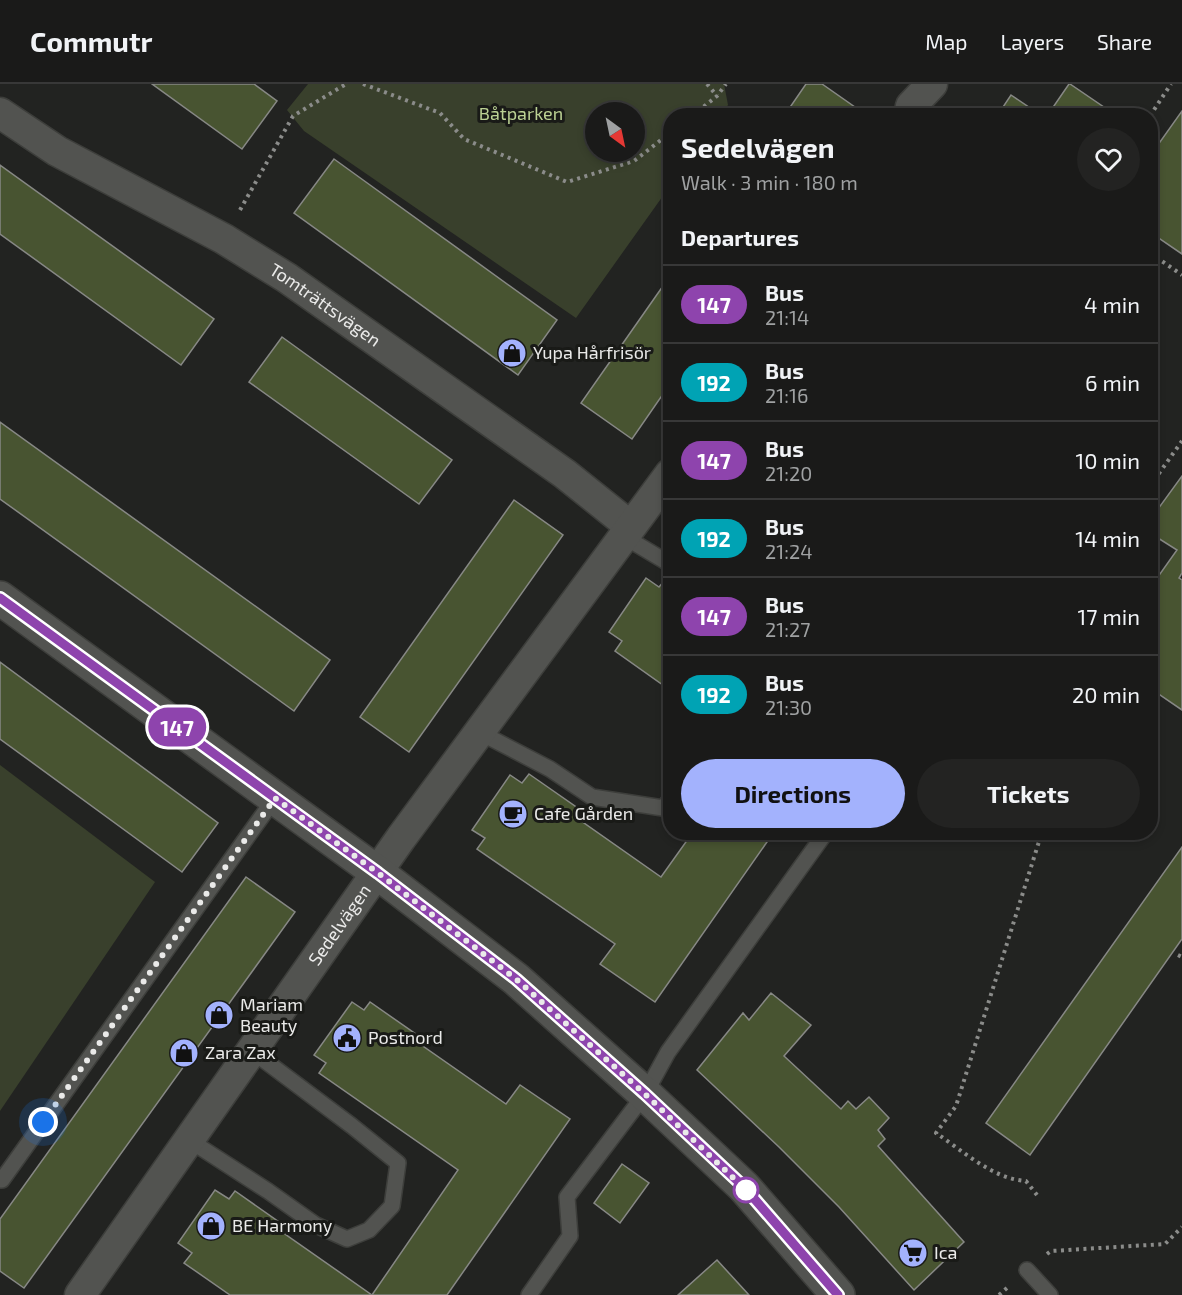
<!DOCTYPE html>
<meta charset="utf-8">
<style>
body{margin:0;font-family:"Exo 2",sans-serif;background:#232322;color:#f1f3f6;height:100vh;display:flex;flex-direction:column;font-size:22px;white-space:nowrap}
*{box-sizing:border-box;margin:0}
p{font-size:20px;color:#9fa1a2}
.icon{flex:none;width:33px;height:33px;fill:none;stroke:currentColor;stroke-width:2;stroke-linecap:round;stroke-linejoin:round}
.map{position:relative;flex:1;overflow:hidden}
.panel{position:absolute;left:663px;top:24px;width:495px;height:732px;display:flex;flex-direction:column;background:#1a1a19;border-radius:24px;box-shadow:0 3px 9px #0003,0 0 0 2px #383838}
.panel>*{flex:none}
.badge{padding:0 12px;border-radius:20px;font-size:21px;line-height:39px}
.needle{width:39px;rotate:147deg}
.tools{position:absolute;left:585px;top:18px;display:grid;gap:12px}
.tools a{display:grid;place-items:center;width:60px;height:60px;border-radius:50%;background:#1a1a19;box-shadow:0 3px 9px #0003,0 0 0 2px #383838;font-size:30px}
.you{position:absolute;width:30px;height:30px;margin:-15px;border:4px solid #fff;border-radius:50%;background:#1a73e8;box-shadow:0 0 0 9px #1a73e833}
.map>.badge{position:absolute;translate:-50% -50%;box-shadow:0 0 0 3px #fff}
h2{padding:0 18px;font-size:22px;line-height:54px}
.round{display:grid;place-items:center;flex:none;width:63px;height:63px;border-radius:32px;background:#232322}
.headline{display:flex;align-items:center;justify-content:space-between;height:102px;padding:0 18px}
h1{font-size:28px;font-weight:700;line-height:45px}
.action{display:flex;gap:12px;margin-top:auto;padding:12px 18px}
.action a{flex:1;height:69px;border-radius:36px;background:#a3b2fd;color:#111;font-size:24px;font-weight:700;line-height:69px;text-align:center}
.action a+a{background:#232322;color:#f1f3f6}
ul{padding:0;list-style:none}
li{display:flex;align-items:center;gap:18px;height:78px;padding:0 18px;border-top:2px solid #383838}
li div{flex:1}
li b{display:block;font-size:22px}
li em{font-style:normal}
li .badge{min-width:66px;font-weight:700;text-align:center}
header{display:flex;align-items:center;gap:36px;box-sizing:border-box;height:84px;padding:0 30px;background:#1a1a19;border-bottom:2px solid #383838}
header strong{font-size:28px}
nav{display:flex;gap:33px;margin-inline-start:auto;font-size:21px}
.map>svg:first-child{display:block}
.green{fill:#39402c;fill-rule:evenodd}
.building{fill:#485431;stroke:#878885;stroke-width:1.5}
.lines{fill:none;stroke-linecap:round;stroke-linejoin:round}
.service-casing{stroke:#3d3e3b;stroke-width:18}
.minor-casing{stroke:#3d3e3b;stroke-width:33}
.tertiary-casing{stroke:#3d3e3b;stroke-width:36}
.path{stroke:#8b8c8a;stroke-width:4;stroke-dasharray:3 4.5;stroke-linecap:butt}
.service{stroke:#525350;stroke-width:15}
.minor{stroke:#525350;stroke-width:30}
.tertiary{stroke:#525350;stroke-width:33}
.line-casing{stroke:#fff;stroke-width:14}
.line{stroke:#8e44ad;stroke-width:9}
.walk{stroke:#eaeae9;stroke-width:6;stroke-dasharray:0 10.8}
.stop-dot{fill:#fff;stroke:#8e44ad;stroke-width:3}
.labels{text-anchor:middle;stroke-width:6;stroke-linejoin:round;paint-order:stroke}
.park-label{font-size:18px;fill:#bcd294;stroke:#191a17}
.street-label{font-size:18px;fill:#eaeae9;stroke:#191a17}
.poi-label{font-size:18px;fill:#eaeae9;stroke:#191a17;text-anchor:start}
</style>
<header>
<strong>Commutr</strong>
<nav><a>Map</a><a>Layers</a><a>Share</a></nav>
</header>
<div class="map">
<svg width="1182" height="1211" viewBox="0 0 1182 1211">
<rect width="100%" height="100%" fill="#222321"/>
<g class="green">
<path d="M308 0H724L728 21 721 31 670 32V102L576 234 304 47 287 26ZM596 28H634V68H596Z"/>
<path d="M0 681 155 798 0 1027Z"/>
</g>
<g class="building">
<path d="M152 0H254L277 17 242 65Z"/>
<path d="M806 0H822L862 28 860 32H784Z"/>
<path d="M1069 0H1070L1117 32H1047Z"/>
<path d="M1011 11 1042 32H997Z"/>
<path d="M1182 27V170L1150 148V72Z"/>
<path d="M334 75 557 236 518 291 294 129Z"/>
<path d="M0 81 214 235 181 281 0 150Z"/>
<path d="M670 192V300L632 355 581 319Z"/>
<path d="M282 253 452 376 419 420 249 298Z"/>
<path d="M0 338 330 576 294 627 0 415Z"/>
<path d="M1182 392V489L1179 494 1182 496V626L1150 604V504L1177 466 1150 449V436Z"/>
<path d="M514 416 563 451 409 668 360 633Z"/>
<path d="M646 494 659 503 665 496 670 499V606L615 567 622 557 609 548Z"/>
<path d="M0 578 218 739 182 788 0 655Z"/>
<path d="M529 690 582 727 577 734 661 793 693 748H774L655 918 600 880 615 860 477 765 485 754 472 746 510 691 522 699Z"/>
<path d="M1182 763V855L1030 1071 986 1039Z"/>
<path d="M246 793 295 828 24 1204 0 1187V1135Z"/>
<path d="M771 909 811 941 784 972 841 1025 848 1017 856 1025 869 1013 889 1034 878 1046 885 1055 878 1062 964 1158 914 1206 839 1123 779 1063 697 986 743 929 749 936Z"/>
<path d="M352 918 364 926 370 918 423 955 420 960 506 1020 520 1001 570 1035 447 1211H230L184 1179 192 1169 178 1159 215 1106 229 1115 235 1107 289 1145 285 1150 372 1211 458 1086 319 989 326 979 314 971Z"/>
<path d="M622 1080 649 1099 620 1139 594 1119Z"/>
<path d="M717 1176 749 1211H678Z"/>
</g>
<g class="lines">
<g class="service-casing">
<g id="service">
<path d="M623 452 670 480"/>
<path d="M479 648 550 685 592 713 663 724 670 716"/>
<path d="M189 1056 268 1107 316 1141 347 1155 369 1146 392 1122 398 1079 352 1042 252 967"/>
<path d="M0 1096H2L275 714"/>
<path d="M1027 1186 1050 1211"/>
<path d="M529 1211 570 1152 567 1113 645 1010 668 968 826 748"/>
</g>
</g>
<g class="minor-casing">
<g id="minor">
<path id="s1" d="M0 29 57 67 224 155 287 194 565 390 630 442"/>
<path d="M909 32 911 22 932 0"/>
<path id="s2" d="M80 1211 401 754 670 390"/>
</g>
</g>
<g class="tertiary-casing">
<path id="tertiary" d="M0 514 378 789 516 895 645 1010 744 1103 838 1211"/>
</g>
<g class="path">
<path d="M363 0 440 29 464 55 567 98 634 77 670 49"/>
<path d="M707 0 717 12"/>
<path d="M692 32 717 12 726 0"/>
<path d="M1150 32 1171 0"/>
<path d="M240 126 293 32 346 0"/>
<path d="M1150 169 1182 191"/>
<path d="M1150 402 1182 357"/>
<path d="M1178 871 1182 873"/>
<path d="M1037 1111 1026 1097C993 1095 963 1067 936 1049L956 1022 1042 748"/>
<path d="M1047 1170 1051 1167 1165 1160 1182 1143"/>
<path d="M999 1211 1007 1204"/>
</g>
<use href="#service" class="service"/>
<use href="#minor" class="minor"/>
<use href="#tertiary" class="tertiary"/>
</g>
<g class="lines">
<g class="line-casing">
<path id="line" d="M0 514 378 789 516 895 645 1010 744 1103 838 1211"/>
</g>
<use href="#line" class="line"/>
<path class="walk" d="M43 1038 275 714 378 789 516 895 645 1010 746 1106"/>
</g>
<defs>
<g id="shop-disc" transform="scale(1.5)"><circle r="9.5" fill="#a3b2fd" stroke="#191a17"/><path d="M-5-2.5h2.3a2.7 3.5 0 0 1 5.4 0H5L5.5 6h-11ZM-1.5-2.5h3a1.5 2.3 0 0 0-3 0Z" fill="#111"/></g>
<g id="cafe-disc" transform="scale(1.5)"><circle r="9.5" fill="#a3b2fd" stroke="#191a17"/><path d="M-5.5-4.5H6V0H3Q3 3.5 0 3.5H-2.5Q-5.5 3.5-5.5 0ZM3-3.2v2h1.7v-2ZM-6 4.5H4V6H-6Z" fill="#111"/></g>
<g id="civic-disc" transform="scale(1.5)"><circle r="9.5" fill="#a3b2fd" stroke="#191a17"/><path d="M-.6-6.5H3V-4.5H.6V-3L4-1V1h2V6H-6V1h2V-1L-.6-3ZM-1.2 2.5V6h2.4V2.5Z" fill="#111"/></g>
<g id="supermarket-disc" transform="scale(1.5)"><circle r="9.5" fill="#a3b2fd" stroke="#191a17"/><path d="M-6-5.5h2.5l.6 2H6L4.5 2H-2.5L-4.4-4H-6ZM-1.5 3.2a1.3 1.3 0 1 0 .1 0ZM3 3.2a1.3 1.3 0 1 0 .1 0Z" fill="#111"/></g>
</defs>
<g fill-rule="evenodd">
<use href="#shop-disc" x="512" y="269"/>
<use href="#cafe-disc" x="513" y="730"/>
<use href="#shop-disc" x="219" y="931"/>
<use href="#civic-disc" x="347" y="954"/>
<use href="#shop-disc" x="184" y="969"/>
<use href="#shop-disc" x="211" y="1142"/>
<use href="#supermarket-disc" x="913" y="1169"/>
</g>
<circle class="stop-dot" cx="746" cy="1106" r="12"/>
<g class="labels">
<g class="park-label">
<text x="521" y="36">Båtparken</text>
</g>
<g class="street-label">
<text dy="6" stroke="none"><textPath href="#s1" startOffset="378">Tomträttsvägen</textPath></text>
<text dy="6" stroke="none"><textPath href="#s2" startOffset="452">Sedelvägen</textPath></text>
</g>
<g class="poi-label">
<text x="533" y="275">Yupa Hårfrisör</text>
<text x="534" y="736">Cafe Gården</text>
<text x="240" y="927">Mariam<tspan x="240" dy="21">Beauty</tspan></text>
<text x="368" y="960">Postnord</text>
<text x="205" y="975">Zara Zax</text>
<text x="232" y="1148">BE Harmony</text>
<text x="934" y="1175">Ica</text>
</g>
</g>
</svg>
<div class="tools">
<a><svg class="needle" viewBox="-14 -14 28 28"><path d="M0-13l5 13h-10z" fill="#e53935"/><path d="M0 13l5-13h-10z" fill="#9fa1a2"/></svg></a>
</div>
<div class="you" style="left:43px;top:1038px"></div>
<b class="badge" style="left:177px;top:643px;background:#8e44ad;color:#fff">147</b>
<section class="panel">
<div class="headline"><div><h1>Sedelvägen</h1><p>Walk · 3 min · 180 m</p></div><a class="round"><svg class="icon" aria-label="heart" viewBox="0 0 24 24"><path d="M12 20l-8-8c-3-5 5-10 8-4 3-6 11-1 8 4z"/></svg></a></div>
<h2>Departures</h2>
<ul>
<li><span class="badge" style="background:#8e44ad;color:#fff">147</span><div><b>Bus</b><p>21:14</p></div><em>4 min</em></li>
<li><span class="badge" style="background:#00a3b4;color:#fff">192</span><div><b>Bus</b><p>21:16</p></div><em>6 min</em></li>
<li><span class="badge" style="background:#8e44ad;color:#fff">147</span><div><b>Bus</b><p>21:20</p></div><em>10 min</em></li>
<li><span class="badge" style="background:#00a3b4;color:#fff">192</span><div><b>Bus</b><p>21:24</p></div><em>14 min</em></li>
<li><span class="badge" style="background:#8e44ad;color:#fff">147</span><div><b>Bus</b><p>21:27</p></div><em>17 min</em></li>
<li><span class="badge" style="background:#00a3b4;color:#fff">192</span><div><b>Bus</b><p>21:30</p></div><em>20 min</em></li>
</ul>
<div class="action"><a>Directions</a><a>Tickets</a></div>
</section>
</div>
